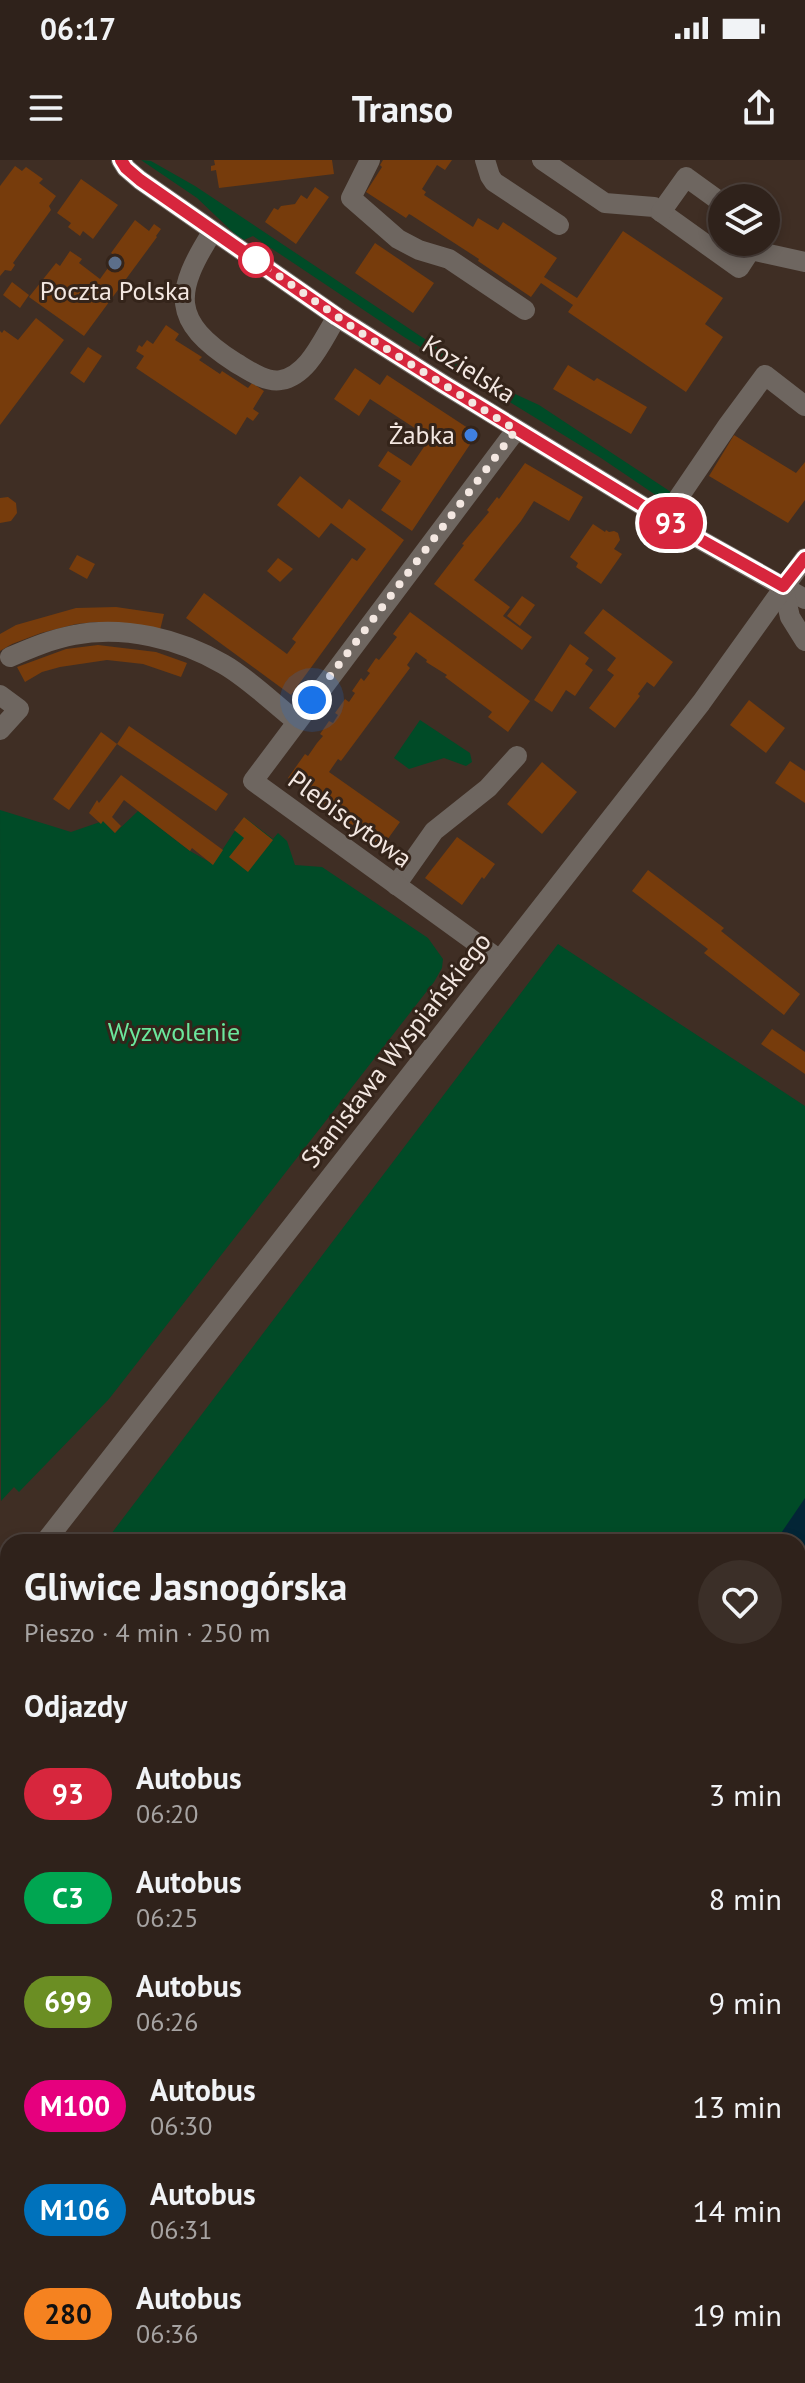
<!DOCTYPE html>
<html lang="pl">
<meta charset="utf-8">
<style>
body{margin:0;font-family:"PT Sans",sans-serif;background:#3b2f28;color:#f1f3f6;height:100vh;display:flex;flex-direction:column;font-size:30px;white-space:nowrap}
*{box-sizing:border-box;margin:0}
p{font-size:26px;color:#a7a4a3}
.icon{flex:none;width:44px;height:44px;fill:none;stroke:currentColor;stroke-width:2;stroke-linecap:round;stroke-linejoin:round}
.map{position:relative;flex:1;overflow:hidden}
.drawer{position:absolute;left:0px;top:1374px;width:806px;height:850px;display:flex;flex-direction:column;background:#2f221b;border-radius:24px 24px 0 0;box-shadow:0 4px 12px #0003,0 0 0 2px #4a3f3a}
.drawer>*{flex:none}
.badge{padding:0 16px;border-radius:26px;font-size:28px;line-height:52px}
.buttons{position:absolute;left:708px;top:24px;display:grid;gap:16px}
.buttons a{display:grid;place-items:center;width:72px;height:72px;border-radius:50%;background:#2f221b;box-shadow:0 4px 12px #0003,0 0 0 2px #4a3f3a;font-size:40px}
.you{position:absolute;width:40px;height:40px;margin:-20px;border:6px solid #fff;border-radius:50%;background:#1a73e8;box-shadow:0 0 0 12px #1a73e833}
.map>.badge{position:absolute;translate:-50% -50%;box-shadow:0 0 0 4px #fff}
h2{padding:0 24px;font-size:30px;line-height:72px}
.round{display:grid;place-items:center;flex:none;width:84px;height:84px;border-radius:42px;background:#3b2f28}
.headline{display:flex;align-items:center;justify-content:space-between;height:136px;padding:0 24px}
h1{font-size:38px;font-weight:700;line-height:60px}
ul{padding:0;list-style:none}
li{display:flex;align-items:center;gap:24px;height:104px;padding:0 24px}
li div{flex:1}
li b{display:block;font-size:30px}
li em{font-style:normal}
li .badge{min-width:88px;font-weight:700;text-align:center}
.status{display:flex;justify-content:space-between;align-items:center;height:56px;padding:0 40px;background:#2f221b;direction:ltr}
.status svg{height:22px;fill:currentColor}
header{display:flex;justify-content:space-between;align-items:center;height:104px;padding:0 24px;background:#2f221b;font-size:36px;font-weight:700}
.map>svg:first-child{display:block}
.green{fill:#004b27}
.water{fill:#032536}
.building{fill:#773c0c}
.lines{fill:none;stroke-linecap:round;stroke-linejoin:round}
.minor{stroke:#6e6660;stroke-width:20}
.major{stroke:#a9988c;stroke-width:20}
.line-casing{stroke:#fff;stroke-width:18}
.line{stroke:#d7263d;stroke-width:12}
.walk{stroke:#f3e7e1;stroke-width:8;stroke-dasharray:0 14.4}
.stop-dot{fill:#fff;stroke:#d7263d;stroke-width:4}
.service-dot{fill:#5c6f8a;stroke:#34241a;stroke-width:3}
.shop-dot{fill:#3f7fe0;stroke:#34241a;stroke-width:3}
.labels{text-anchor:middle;stroke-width:6;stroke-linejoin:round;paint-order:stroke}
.poi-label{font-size:26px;fill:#f3e7e1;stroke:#34241a}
.street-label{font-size:26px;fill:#f3e7e1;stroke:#34241a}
.park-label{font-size:26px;fill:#6be79c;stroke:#34241a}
</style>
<div class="status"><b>06:17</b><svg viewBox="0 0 49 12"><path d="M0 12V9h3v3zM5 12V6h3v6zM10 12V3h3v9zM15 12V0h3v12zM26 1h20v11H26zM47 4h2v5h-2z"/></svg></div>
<header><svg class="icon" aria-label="menu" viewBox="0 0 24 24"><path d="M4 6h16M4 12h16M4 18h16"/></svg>Transo<svg class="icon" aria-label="share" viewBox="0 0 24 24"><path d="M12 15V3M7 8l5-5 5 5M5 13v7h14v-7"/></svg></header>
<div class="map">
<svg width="805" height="2223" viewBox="0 0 805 2223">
<rect width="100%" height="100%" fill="#3f2e24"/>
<g class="green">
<path d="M141 0 151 1 195 26 491 223 539 245 674 334 666 342 601 298 404 177 253 76 244 80 237 76 197 38Z"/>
<path d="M420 560 470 593 472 602 466 606 444 598 409 609 394 598Z"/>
<path d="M0 650 71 672 103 661 115 673 138 651 190 691 213 704 244 657 273 679 278 673 287 681 295 705 322 707 428 778 443 799 442 808 434 822 109 1239 19 1332 14 1327 1 1341Z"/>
<path d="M558 784 805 946V2223H629L616 2216H798V1382H105Z"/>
<path d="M0 1564 8 1583V2040L0 2034Z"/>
<path d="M282 2216H409L406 2223H294Z"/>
</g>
<g class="water">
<path d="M805 1338V1478L798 1488V1382H775Z"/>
<path d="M805 1525V1642L798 1652V1535Z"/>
</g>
<g class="building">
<path d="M214 0H332L334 14 219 28 216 10 211 11V6L215 5Z"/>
<path d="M383 0H452L445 10 437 5 422 29 426 32 424 35 473 67 478 58 498 70 503 62 557 98 544 117 577 138 623 71 723 138 705 164 723 177 686 232 568 152 573 145 541 123 531 137 478 101 479 99 411 55 409 54 406 58 366 32 382 7 380 5Z"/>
<path d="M15 6 22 11 26 7 43 19 39 23 56 36 49 46 51 50 13 103 15 105 11 111 5 110 0 116V26Z"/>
<path d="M81 19 118 45 93 79 83 71 80 76 68 67 71 63 57 53Z"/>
<path d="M315 27 329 37 296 84 265 62 274 48 278 50 281 46 295 44 301 35 307 39Z"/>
<path d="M135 60 149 71 154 64 161 69 156 76 157 77 84 176 29 137 56 103 60 106 70 91 82 99 79 103 100 119 116 97 111 93Z"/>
<path d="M375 83 434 123 413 153 355 113Z"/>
<path d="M12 122 29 135 20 148 3 135Z"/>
<path d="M36 158 64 180 0 265V171L2 173 4 170 18 180Z"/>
<path d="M166 165 179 174 175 180 202 197 199 200 220 214 222 211 248 228 252 223 264 231 253 249 259 253 253 261 247 257 236 275 136 208 144 196 136 191 139 185 142 187 147 180 153 184Z"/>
<path d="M88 187 102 196 84 223 70 213Z"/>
<path d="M568 205 594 221 597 218 647 247 631 274 553 229Z"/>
<path d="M355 208 380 225 387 215 477 274 412 371 381 350 401 321 378 306 388 291 411 306 430 278 370 239 359 256 334 239Z"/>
<path d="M734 275 796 313 805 302V340L788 363 709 316Z"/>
<path d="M525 303 583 337 569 361 534 341 521 361 474 420 510 447 503 456 532 477 522 490 434 424 464 385 462 384 489 352 487 350 497 337 499 339Z"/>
<path d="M300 316 342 349 349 339 404 380 291 535 186 458 204 433 287 494 296 482 292 479 352 398 357 401 366 389 331 363 319 378 277 345Z"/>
<path d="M8 337 16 343 17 353 11 361 0 363V338Z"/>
<path d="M593 364 605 372 606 370 609 372 614 371 618 373 620 380 614 389 622 394 601 424 576 407 578 403 570 397Z"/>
<path d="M77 395 95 404 87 419 69 409Z"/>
<path d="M278 398 293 409 280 422 267 411Z"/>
<path d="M522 436 535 445 520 466 507 456Z"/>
<path d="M116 447 164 454 160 470 96 462 76 464 41 473 12 484 0 491V474L16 465 76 448Z"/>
<path d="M603 449 673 502 654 527 647 522 638 534 640 536 615 568 589 548 614 515 607 510 616 498 584 473Z"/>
<path d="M410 452 530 541 508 572 488 557 492 552 445 517 447 515 426 502 427 500 416 492 407 505 410 508 341 601 338 599 329 612 400 662 382 687 288 618 305 594 308 596 317 583 323 576 320 574 329 561 333 563 338 555 335 553 345 539 349 542 355 533 352 531 361 518 364 521 370 513 367 511 376 498 379 500 397 477 393 474Z"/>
<path d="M570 484 589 498 585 504 593 510 575 536 566 530 552 552 534 540Z"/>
<path d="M98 485 156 492 187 503 181 517 143 504 107 500 60 507 42 512 25 522 17 507 66 489Z"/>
<path d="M749 540 785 568 766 593 730 565Z"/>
<path d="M129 566 228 634 216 651 117 584Z"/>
<path d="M101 572 117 584 69 650 53 639Z"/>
<path d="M790 601 805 611V643L775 623Z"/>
<path d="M542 602 577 632 542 674 507 644Z"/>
<path d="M121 615 223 690 213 705 192 688 190 691 124 640 112 657 121 666 115 673 103 661 101 664 89 653 97 640 99 643Z"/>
<path d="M244 657 273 680 248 712 229 697 244 678 234 670Z"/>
<path d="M457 677 495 704 484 719 482 717 462 745 425 718Z"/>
<path d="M648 710 724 768 721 771 800 834 784 855 704 793 708 789 632 731Z"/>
<path d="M772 869 805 892V914L761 884Z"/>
<path d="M467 2216H503L500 2223H463Z"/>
</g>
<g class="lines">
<g class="minor">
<path d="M121 0 126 8 140 20 337 157 443 224 674 365 805 439"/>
<path d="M370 0 351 38 398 79 419 90 449 99 525 150"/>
<path d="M485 0 490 16 494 22 559 65"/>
<path d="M542 0 605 43 654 47 739 108 756 82"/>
<path d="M661 52 686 17 722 43"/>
<path d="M213 71C174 132 170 161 236 203 248 210 266 223 281 220 309 215 323 178 337 157"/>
<path d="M751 90 805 102"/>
<path d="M664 359 728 265 765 215 805 246"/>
<path d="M783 426 790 457 805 481"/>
<path d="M10 497C31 488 52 479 74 475 124 465 180 479 223 504 248 518 273 543 296 561"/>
<path d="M0 535 19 549 0 570"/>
<path d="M396 725 434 671 488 628 517 596"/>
<path d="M500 800 253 621 516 270"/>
<path d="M45 1382 701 543 805 398"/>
<path d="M0 1440 8 1457"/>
<path d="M798 1736 805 1725"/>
<path d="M0 2117 8 2123"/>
<path d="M577 2216 591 2223"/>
<path d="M19 2223 22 2216"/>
<path d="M59 2223 63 2216"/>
</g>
<path class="major" d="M77 2216 78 2223"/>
</g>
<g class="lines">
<g class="line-casing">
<path id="line" d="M121 0 126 8 140 20 337 157 443 224 674 365 783 426 805 398"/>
</g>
<use href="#line" class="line"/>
<path class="walk" d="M256 100 358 171 516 270 312 540"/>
</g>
<circle class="stop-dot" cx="256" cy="100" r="16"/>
<circle class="service-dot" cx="115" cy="103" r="8"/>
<circle class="shop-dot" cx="471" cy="275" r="8"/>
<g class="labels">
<g class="poi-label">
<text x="115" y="140">Poczta Polska</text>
<text x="455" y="284" text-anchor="end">Żabka</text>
</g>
<g class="street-label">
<text transform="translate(469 209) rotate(32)" y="9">Kozielska</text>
<text transform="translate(350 659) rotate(36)" y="9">Plebiscytowa</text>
<text transform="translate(396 890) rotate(-52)" y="9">Stanisława Wyspiańskiego</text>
</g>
<g class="park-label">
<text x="174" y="881">Wyzwolenie</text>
</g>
</g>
</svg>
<div class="buttons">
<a><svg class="icon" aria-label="layers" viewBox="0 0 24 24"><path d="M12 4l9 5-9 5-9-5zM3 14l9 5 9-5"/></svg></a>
</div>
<div class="you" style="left:312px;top:540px"></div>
<b class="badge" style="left:671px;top:363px;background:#d7263d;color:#fff">93</b>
<section class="drawer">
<div class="headline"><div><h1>Gliwice Jasnogórska</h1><p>Pieszo · 4 min · 250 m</p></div><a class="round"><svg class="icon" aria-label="heart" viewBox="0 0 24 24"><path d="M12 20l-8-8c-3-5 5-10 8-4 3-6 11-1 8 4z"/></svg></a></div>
<h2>Odjazdy</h2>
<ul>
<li><span class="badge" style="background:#d7263d;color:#fff">93</span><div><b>Autobus</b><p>06:20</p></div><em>3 min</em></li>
<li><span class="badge" style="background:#00a651;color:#fff">C3</span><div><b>Autobus</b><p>06:25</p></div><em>8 min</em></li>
<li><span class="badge" style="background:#6b8e23;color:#fff">699</span><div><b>Autobus</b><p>06:26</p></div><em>9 min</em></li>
<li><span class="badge" style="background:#e6007e;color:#fff">M100</span><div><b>Autobus</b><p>06:30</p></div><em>13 min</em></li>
<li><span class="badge" style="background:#0072bc;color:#fff">M106</span><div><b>Autobus</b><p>06:31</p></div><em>14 min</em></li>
<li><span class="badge" style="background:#f58220;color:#111">280</span><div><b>Autobus</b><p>06:36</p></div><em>19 min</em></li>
</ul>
</section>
</div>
